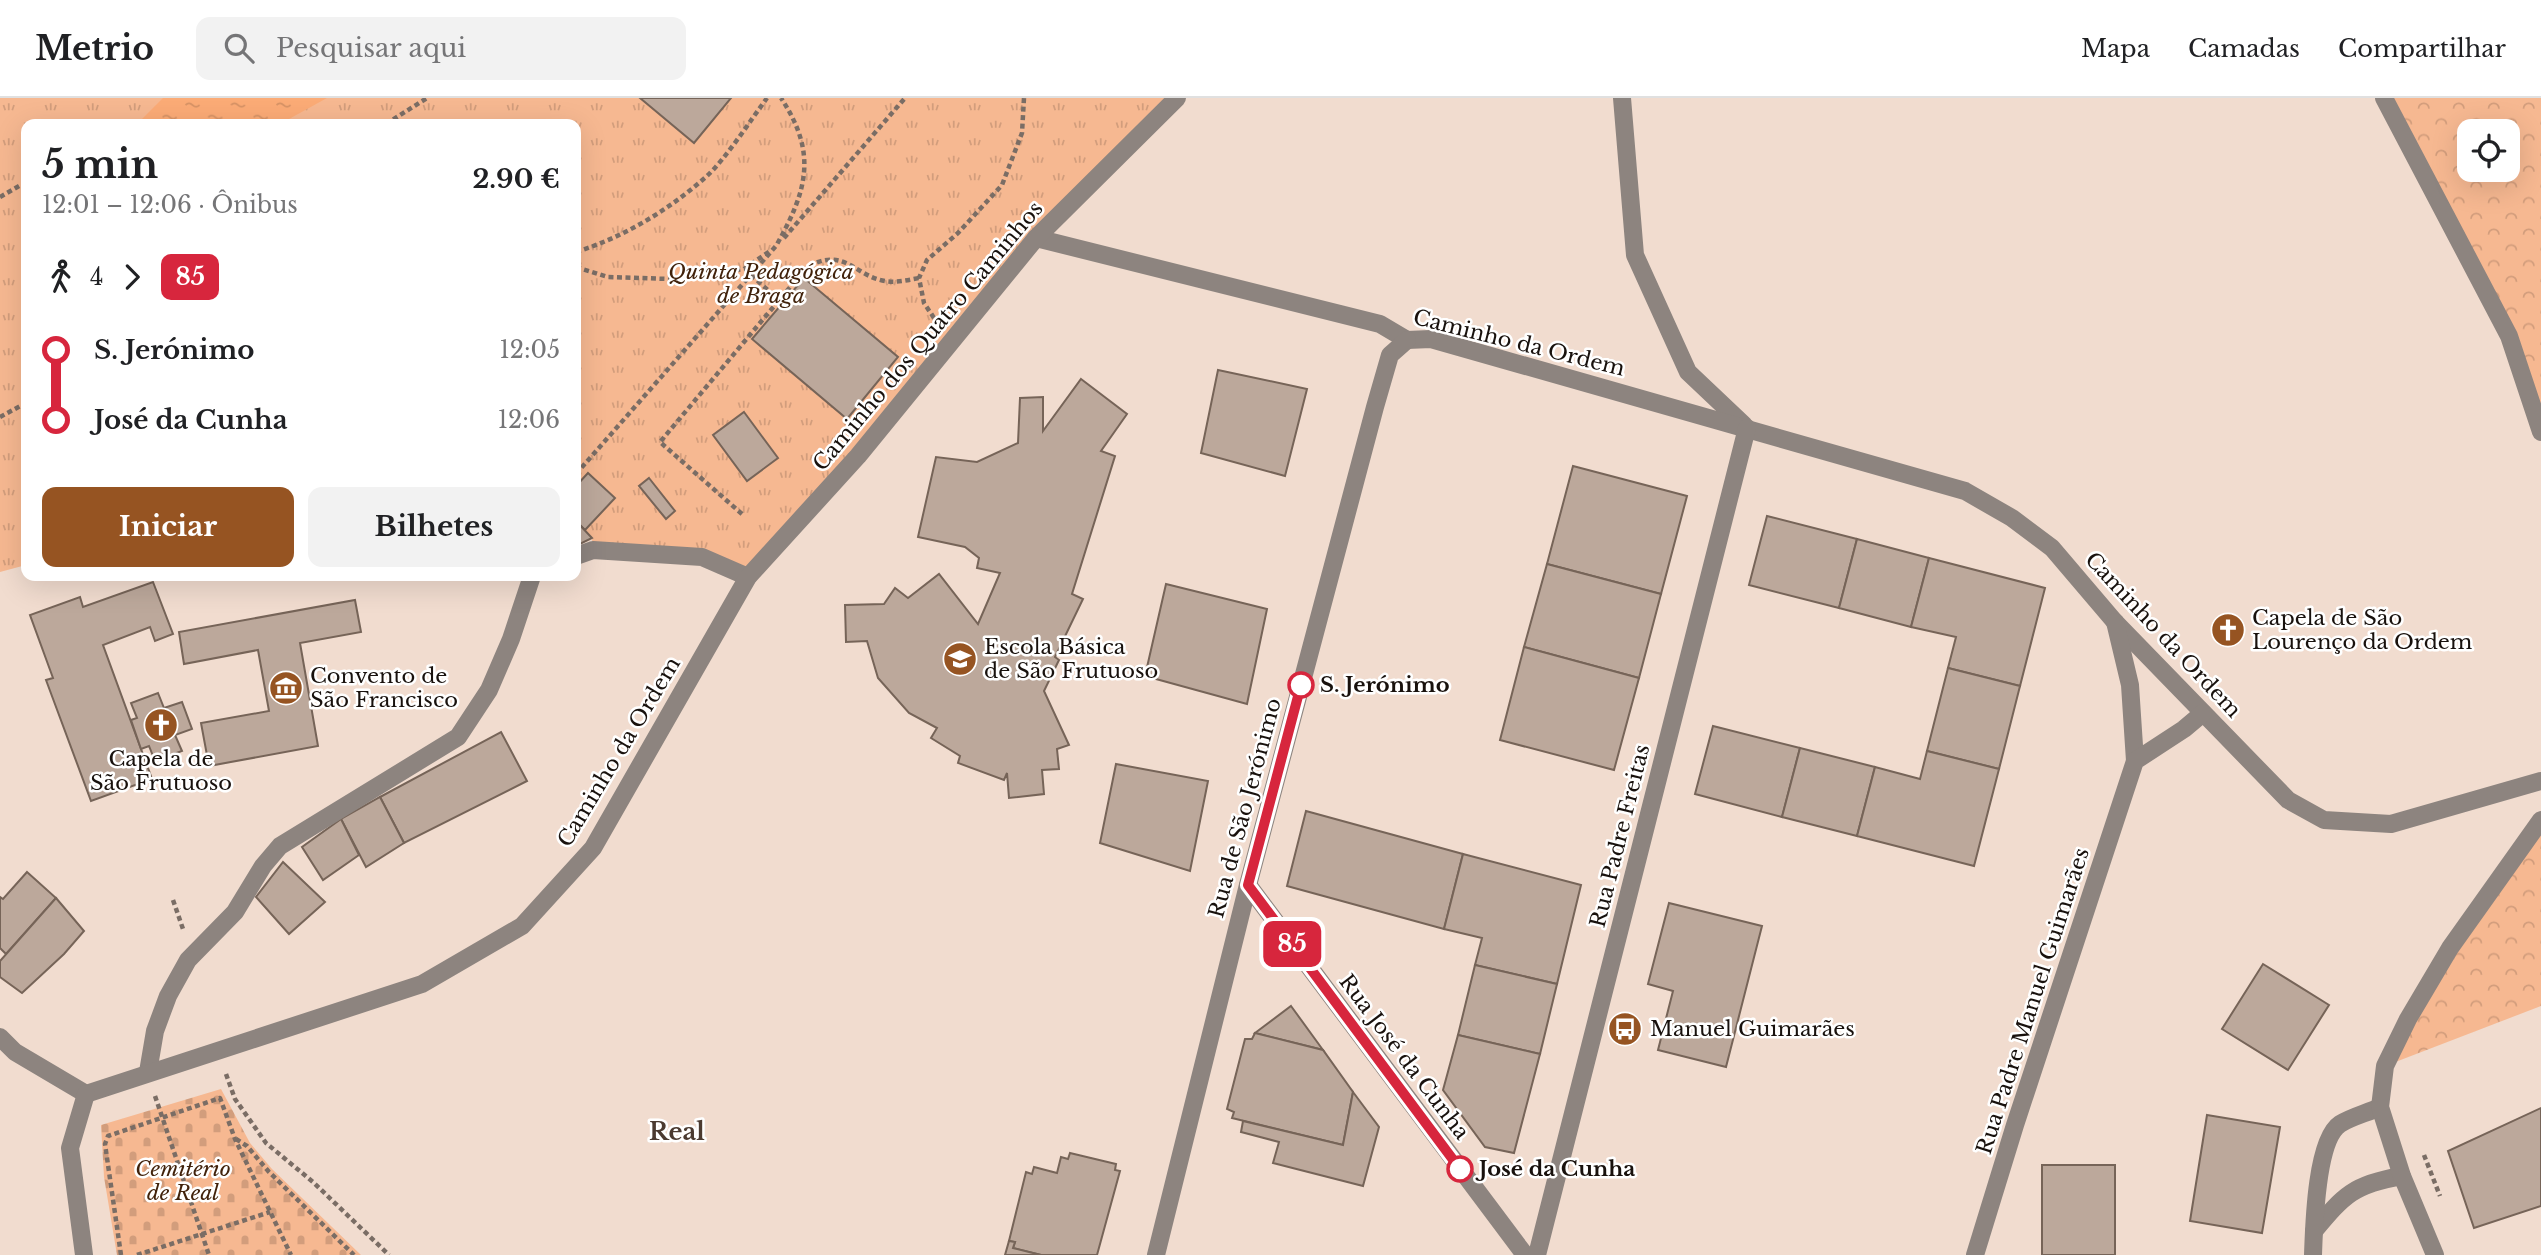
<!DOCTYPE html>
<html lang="pt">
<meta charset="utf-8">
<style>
body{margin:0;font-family:"Libre Baskerville",serif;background:#f2f2f2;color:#202124;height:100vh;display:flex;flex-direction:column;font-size:26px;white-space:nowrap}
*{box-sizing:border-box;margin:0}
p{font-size:23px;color:#757577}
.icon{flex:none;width:38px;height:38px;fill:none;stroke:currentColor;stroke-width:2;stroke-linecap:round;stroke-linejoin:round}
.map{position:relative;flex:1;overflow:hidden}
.side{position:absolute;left:21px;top:21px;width:560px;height:462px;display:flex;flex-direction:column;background:#fff;border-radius:14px;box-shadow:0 7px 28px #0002}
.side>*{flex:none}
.badge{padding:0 14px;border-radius:10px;font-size:24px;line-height:46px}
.fabs{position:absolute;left:2457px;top:21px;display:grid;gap:14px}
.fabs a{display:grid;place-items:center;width:63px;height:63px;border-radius:14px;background:#fff;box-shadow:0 7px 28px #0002;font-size:35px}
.map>.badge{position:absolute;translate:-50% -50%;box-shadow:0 0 0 4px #fff}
.legs{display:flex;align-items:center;gap:10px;height:77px;padding:0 21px;font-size:23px}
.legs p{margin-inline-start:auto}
.overview{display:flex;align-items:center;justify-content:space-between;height:119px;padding:0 21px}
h1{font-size:38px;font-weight:700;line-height:52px}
.primary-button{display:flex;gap:14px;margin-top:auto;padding:14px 21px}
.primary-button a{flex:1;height:80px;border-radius:14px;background:#965422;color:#fff;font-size:28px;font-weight:700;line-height:80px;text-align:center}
.primary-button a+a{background:#f2f2f2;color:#202124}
ul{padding:0 21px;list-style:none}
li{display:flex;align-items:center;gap:24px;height:70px;font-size:26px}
li i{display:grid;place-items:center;width:10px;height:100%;margin:0 9px;background:currentColor}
li i::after{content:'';width:18px;height:18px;margin:-9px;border:5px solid;border-radius:50%;background:#fff}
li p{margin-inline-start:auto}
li:first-child i{background:linear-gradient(#0000 50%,currentColor 0)}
li:last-child i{background:linear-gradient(currentColor 50%,#0000 0)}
header{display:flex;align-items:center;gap:42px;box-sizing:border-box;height:98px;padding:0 35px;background:#fff;border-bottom:2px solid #e0e0e0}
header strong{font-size:33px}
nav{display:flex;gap:38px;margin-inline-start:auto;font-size:24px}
.search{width:490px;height:63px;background:#f2f2f2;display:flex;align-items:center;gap:18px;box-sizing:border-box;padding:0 24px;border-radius:14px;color:#757577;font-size:26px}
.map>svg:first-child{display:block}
.forest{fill:url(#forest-crowns);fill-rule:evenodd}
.cemetery{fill:url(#cemetery-stones)}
.park{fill:url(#park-tufts)}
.water{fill:url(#water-ripples)}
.building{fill:#bca89b;stroke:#766458;stroke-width:2}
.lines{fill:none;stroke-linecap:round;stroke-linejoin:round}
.path{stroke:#7a6d65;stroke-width:4.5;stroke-dasharray:5 3.5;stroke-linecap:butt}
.minor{stroke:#8d847f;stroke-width:18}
.line-1-casing{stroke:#fff;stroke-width:16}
.line-1{stroke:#d7263d;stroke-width:10}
.stop-1-dot{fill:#fff;stroke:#d7263d;stroke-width:3.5}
.labels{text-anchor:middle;stroke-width:5;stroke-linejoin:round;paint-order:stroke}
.park-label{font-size:21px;font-style:italic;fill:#41220b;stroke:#fff}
.street-label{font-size:21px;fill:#18110d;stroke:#fff}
.poi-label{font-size:21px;fill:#18110d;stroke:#fff;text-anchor:start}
.stop-label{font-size:21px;font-weight:bold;fill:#18110d;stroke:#fff;text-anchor:start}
.quarter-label{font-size:24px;font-weight:bold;fill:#4b3a30;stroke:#fff}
</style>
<header>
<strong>Metrio</strong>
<div class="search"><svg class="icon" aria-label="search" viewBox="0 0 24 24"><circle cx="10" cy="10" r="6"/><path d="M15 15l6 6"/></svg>Pesquisar aqui</div>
<nav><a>Mapa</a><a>Camadas</a><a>Compartilhar</a></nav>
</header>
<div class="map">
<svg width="2541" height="1157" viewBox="0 0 2541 1157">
<defs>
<pattern id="forest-crowns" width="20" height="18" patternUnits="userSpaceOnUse" patternTransform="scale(1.75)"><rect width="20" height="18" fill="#f6b891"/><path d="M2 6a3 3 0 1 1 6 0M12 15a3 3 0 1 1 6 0" fill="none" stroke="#d29d7c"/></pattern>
<pattern id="cemetery-stones" width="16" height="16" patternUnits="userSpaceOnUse" patternTransform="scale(1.75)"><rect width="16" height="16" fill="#f6b891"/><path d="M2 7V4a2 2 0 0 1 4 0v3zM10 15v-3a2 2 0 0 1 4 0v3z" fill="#d29d7c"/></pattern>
<pattern id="park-tufts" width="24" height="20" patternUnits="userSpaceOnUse" patternTransform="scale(1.75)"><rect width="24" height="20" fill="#f6b891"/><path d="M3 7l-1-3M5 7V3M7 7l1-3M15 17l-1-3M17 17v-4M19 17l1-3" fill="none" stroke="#d29d7c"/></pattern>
<pattern id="water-ripples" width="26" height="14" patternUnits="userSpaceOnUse" patternTransform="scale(1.75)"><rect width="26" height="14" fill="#fbab76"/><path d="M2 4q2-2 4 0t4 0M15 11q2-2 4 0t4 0" fill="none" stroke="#d69265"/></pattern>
</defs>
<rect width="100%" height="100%" fill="#f1dccf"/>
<g class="forest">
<path d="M2384 0H2541V334L2509 238ZM2469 33H2508V72H2469Z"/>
<path d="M2541 722V908L2385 968Z"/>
</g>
<path class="cemetery" d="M221 991 250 1045 272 1071 361 1157H117L104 1079 101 1027Z"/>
<path class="park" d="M0 0H1177L1036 140 748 479 702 459 593 452 592 441 576 448V26H26V467L0 474Z"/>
<path class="water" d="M163 0H327L280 26H137Z"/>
<g class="building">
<path d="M640 0H731L694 45Z"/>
<path d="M804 180 898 259 847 321 752 241Z"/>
<path d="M1218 272 1307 291 1285 378 1201 355Z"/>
<path d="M1081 281 1127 316 1101 353 1115 358 1072 496 1083 501 1055 559 1059 562 1044 593 1069 647 1057 651 1059 671 1042 672 1044 696 1009 700 1007 675 1004 682 958 665 960 658 931 640 937 630 909 615 878 580 867 543 846 544 845 507 884 506 895 490 908 500 939 476 978 526 1000 475 977 470 979 460 965 449 918 439 936 359 977 364 1018 345 1020 300 1043 299V333Z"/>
<path d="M744 314 778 360 747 383 713 337Z"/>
<path d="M1573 368 1687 398 1661 496 1547 466Z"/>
<path d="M588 375 615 400 585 432 576 423V388Z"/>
<path d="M649 380 675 413 666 421 639 388Z"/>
<path d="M1767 418 1857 441 1839 510 1749 487Z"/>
<path d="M576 423 592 440 576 448Z"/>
<path d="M1857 441 1929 460 1911 529 1839 510Z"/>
<path d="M1929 460 2045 490 2020 588 1948 570 1956 539 1911 529Z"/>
<path d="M1547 466 1661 496 1639 580 1524 549Z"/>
<path d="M153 484 173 536 155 543 150 529 103 547 152 681 91 703 46 582 53 580 30 517 80 499 83 509Z"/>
<path d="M1166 486 1267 511 1247 606 1145 578Z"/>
<path d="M355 502 361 534 300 545 318 648 209 668 201 625 269 613 258 552 184 566 179 534Z"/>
<path d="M1524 549 1639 580 1614 672 1500 642Z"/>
<path d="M1948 570 2020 588 1999 671 1927 653Z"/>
<path d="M158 595 164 610 182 604 192 631 175 637 182 653 155 663 149 648 141 651 131 622 137 620 131 605Z"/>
<path d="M1713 628 1800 650 1782 719 1695 696Z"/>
<path d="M501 634 527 683 404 745 380 699Z"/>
<path d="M1800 650 1875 669 1857 738 1782 719Z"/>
<path d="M1927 653 1999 671 1974 768 1857 738 1875 669 1920 681Z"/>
<path d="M1116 666 1208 683 1190 773 1100 745Z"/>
<path d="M380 699 404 745 366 769 341 721Z"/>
<path d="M1306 713 1463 756 1444 831 1287 788Z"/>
<path d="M341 721 359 757 323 782 302 749Z"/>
<path d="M1463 756 1581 787 1557 886 1475 867 1482 840 1444 831Z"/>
<path d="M283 764 325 804 289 836 256 799Z"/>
<path d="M27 774 56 800 6 856 0 850V799L3 801Z"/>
<path d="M56 800 84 833 64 856 22 895 0 879V863Z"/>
<path d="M1669 805 1762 828 1726 969 1658 952 1673 893 1648 886Z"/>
<path d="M2263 866 2329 907 2288 972 2222 931Z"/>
<path d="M1475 867 1557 886 1540 956 1458 937Z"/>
<path d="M1291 908 1323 952 1255 935Z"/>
<path d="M1255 935 1323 952 1353 994 1343 1047 1232 1020 1234 1014 1227 1011 1245 941H1252Z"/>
<path d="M1458 937 1540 956 1514 1055 1485 1049 1443 992Z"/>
<path d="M1353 994 1379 1029 1363 1088 1273 1065 1279 1044 1241 1034 1243 1023 1343 1047Z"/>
<path d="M2541 1010V1108L2474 1130 2448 1053Z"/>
<path d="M2207 1017 2280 1029 2262 1135 2190 1123Z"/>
<path d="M1070 1055 1116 1066 1115 1072 1120 1073 1097 1157H1041L1013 1150 1015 1144 1009 1143 1026 1074 1032 1076 1034 1069 1057 1075 1061 1059 1068 1061Z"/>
<rect x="2042" y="1067" width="73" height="90"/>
<path d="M1009 1143 1015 1144 1013 1150 1041 1157H1005Z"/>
</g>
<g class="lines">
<g class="path">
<path d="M386 26 427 0"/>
<path d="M0 99 26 84"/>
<path d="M784 140 905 0"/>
<path d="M576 154C624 139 669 112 707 78 727 59 750 23 767 0"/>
<path d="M576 169 608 179 671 181 744 171 770 153"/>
<path d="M751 177 779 202"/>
<path d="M934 220 924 205 919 180 927 162 958 135 1002 87 1022 35 1024 0"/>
<path d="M0 319 26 305"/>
<path d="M576 376 776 148C807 93 818 56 781 0"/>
<path d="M742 416 660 344 807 169C845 148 854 178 885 183 897 185 908 182 919 180"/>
<path d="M173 802 184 834"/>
<path d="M226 976 235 1001 266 1045 313 1084 389 1157"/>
<path d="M155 998 209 1157"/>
<path d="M236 1041 247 1048 269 1074 354 1157"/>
<path d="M2424 1057 2440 1098"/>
<path d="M121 1157 105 1046 108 1038 220 1000 235 1041 291 1157"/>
<path d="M137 1157 270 1114"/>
</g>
<g class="minor">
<path d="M1622 0 1635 157 1688 274 1744 327"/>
<path d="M2384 0 2509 238 2541 334"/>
<path d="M1036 140 1380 226 1407 242 1431 241 1965 393 2012 420 2052 450 2115 524 2288 702 2324 722 2391 726 2541 683"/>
<path d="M576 458 593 452 702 459 748 479"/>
<path d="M2115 524 2130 587 2135 663"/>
<path d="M1248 787 1525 1157"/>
<path d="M0 939 15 954 86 996"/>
<path d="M148 974 155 933 168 898 188 862 235 814 263 768 280 748 458 639 489 592 511 541 532 478"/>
<path d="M86 996 422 886 522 828 593 750 748 479 858 358 1036 140 1177 0"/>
<path d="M2314 1133C2344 1097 2354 1086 2402 1078"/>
<path d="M84 1157 70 1050 86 996"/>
<path d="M1156 1157 1248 787 1375 309 1390 257 1407 242"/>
<path d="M1537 1157 1747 330"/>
<path d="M1975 1157 2015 1027 2135 663 2184 631 2203 615"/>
<path d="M2313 1157C2314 1129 2316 1042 2340 1026 2351 1019 2367 1015 2380 1009"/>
<path d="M2435 1157 2402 1078 2380 1009 2385 968 2408 921 2450 850 2541 722"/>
</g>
</g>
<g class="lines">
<g class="line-1-casing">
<path id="line-1" d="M1301 587 1248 787 1460 1071"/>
</g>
<use href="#line-1" class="line-1"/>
</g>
<defs>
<g id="church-disc" transform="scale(1.75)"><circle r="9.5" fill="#965422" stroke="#fff"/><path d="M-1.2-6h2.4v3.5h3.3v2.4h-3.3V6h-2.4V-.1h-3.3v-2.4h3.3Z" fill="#fff"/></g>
<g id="school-disc" transform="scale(1.75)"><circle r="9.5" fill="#965422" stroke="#fff"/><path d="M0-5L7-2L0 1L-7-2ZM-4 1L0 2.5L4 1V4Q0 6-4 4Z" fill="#fff"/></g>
<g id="museum-disc" transform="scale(1.75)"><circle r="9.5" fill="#965422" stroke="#fff"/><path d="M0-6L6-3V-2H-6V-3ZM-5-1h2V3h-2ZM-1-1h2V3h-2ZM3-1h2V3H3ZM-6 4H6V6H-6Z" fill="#fff"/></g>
<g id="bus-disc" transform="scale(1.75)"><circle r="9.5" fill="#965422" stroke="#fff"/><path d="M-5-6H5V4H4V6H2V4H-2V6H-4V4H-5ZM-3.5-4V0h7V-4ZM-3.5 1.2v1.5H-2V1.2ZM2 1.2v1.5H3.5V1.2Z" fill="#fff"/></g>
</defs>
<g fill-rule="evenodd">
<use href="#church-disc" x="2228" y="532"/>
<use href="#school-disc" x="960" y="561"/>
<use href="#museum-disc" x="286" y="590"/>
<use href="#church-disc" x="161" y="627"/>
<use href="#bus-disc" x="1625" y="931"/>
</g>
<g class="stop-1-dot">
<circle cx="1301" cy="587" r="12"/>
<circle cx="1460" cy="1071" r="12"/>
</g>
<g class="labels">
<g class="park-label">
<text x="761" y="181">Quinta Pedagógica<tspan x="761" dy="24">de Braga</tspan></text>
<text x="183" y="1078">Cemitério<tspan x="183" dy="24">de Real</tspan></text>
</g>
<g class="street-label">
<text transform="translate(928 238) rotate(-50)" y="7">Caminho dos Quatro Caminhos</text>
<text transform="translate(1519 245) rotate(14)" y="7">Caminho da Ordem</text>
<text transform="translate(2163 537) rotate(47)" y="7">Caminho da Ordem</text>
<text transform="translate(619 654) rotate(-59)" y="7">Caminho da Ordem</text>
<text transform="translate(1245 710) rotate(-75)" y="7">Rua de São Jerónimo</text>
<text transform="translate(1620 738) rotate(-76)" y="7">Rua Padre Freitas</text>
<text transform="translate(2033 903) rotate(-72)" y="7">Rua Padre Manuel Guimarães</text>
<text transform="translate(1404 959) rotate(53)" y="7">Rua José da Cunha</text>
</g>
<g class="poi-label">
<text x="2252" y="527">Capela de São<tspan x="2252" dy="24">Lourenço da Ordem</tspan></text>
<text x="984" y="556">Escola Básica<tspan x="984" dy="24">de São Frutuoso</tspan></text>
<text x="310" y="585">Convento de<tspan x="310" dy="24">São Francisco</tspan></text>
<text x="161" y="668" text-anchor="middle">Capela de<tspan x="161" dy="24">São Frutuoso</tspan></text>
<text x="1650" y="938">Manuel Guimarães</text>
</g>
<g class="stop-label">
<text x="1320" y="594">S. Jerónimo</text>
<text x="1479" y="1078">José da Cunha</text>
</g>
<g class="quarter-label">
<text x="677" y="1042">Real</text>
</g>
</g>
</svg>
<div class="fabs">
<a><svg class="icon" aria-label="locate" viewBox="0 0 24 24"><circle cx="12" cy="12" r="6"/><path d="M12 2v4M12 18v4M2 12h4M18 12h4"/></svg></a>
</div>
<b class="badge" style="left:1292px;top:846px;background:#d7263d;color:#fff">85</b>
<section class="side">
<div class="overview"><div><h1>5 min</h1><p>12:01 – 12:06 · Ônibus</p></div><b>2.90 €</b></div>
<div class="legs"><svg class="icon" aria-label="walk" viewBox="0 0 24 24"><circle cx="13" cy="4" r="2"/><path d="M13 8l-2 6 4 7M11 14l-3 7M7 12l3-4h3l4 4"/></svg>4<svg class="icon" aria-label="forward" viewBox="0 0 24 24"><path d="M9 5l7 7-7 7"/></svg><b class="badge" style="background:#d7263d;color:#fff">85</b></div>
<ul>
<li><i style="color:#d7263d"></i><b>S. Jerónimo</b><p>12:05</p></li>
<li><i style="color:#d7263d"></i><b>José da Cunha</b><p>12:06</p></li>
</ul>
<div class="primary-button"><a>Iniciar</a><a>Bilhetes</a></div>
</section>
</div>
